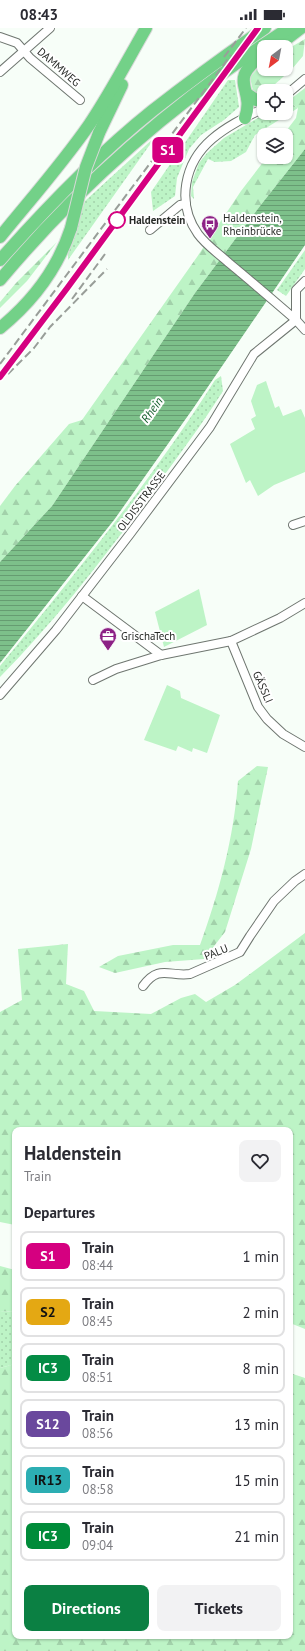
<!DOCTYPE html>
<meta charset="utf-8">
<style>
body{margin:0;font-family:"PT Sans",sans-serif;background:#f2f2f3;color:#2b2b33;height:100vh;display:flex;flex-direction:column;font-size:15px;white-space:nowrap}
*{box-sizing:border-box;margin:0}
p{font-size:13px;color:#7c7c81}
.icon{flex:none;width:22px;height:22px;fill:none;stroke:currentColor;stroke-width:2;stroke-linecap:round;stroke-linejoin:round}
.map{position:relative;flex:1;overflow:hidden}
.sheet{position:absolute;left:12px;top:1099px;width:281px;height:512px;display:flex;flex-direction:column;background:#fff;border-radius:8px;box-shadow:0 1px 3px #0004}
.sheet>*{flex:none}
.badge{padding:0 8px;border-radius:6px;font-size:14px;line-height:26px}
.needle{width:26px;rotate:212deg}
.buttons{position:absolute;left:257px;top:12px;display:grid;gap:8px}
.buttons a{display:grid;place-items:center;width:36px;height:36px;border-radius:8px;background:#fff;box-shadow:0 1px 3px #0004;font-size:20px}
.map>.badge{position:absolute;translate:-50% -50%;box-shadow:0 0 0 2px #fff}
h2{padding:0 12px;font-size:15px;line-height:36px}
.round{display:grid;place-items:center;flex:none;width:42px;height:42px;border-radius:8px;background:#f2f2f3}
.overview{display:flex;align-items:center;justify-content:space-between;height:68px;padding:0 12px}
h1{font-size:19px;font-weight:700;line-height:30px}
.cta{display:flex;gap:8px;margin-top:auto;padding:8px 12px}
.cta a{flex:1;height:46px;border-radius:8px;background:#0b8043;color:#fff;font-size:16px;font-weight:700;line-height:46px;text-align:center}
.cta a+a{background:#f2f2f3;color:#2b2b33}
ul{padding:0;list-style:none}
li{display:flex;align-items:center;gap:12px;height:50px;margin:0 8px 6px;padding:0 4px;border:2px solid #e1e1e2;border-radius:8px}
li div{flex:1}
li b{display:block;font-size:15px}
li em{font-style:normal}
li .badge{min-width:44px;font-weight:700;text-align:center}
.status{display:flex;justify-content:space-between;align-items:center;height:28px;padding:0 20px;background:#fff;direction:ltr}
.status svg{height:11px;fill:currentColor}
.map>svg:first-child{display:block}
.grass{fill:url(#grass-dots)}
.forest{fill:url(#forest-firs)}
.garden{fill:#bdf4c6}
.water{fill:url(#water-rules)}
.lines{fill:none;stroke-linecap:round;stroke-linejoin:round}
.minor-casing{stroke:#6f7670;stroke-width:10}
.highway-casing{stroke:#d8d9d8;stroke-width:14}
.minor{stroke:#fff;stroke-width:8}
.highway{stroke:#73d188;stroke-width:12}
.rail{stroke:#999e99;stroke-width:2;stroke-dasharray:8 4;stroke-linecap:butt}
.highway-bridge-casing{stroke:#d8d9d8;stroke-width:14;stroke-linecap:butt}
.highway-bridge{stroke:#73d188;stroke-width:12}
.line-casing{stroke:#fff;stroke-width:9}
.line{stroke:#d50080;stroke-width:6}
.stop-dot{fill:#fff;stroke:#d50080;stroke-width:2}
.labels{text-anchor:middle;stroke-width:4;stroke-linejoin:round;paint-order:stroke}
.street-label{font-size:11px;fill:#272a27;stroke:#fff}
.poi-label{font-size:11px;fill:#272a27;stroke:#fff;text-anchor:start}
.stop-label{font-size:11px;font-weight:bold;fill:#272a27;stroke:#fff;text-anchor:start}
.water-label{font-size:12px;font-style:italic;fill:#135d2b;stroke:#fff}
</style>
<div class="status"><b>08:43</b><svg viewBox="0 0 49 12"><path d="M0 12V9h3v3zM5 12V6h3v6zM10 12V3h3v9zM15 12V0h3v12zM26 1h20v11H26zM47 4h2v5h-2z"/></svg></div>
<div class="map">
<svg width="305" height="1623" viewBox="0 0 305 1623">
<defs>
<pattern id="grass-dots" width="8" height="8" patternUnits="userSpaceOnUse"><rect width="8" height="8" fill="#bdf4c6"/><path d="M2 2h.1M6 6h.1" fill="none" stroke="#a2d1aa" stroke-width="1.8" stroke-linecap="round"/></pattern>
<pattern id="forest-firs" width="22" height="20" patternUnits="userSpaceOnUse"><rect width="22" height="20" fill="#bdf4c6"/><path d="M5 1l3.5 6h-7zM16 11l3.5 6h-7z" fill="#a2d1aa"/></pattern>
<pattern id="water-rules" width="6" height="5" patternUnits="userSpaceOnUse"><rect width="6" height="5" fill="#7dc08a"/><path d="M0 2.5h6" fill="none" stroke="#669c71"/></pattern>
</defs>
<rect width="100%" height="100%" fill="#f7fef8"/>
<g class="grass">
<path d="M228 52H235L239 79 224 92 201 107 189 121 177 150 175 168 153 183 151 164Z"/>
<path d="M288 73 298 80 255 107 246 124 231 133 215 134 208 131 193 159 194 171 191 168 192 154 199 135 207 125 224 110 266 85H286V74Z"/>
<path d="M156 108 68 232V221L85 173Z"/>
<path d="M305 222V241L286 268 277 262Z"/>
<path d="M221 348 223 363C201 398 176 431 152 464 105 529 56 592 0 649V638C75 546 151 453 215 352Z"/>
<path d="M0 1283 15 1284V1336L0 1340Z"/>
</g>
<g class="forest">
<path d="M305 11 303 28 292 41 274 57 254 68 250 49 262 36 264 35V41H286V22Z"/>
<path d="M305 60V121L260 178 195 265 52 478 0 534V478L15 458 69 396 82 392 197 229 241 163 267 129H286V107H283L296 90 298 80 288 73Z"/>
<path d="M57 214 27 253 0 280V274L16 255Z"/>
<path d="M257 738 268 739 251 821 225 904 204 931 165 934 115 945 99 939 118 928 173 917H200C219 865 234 809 238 753Z"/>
<path d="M305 905V1301L290 1295V1102H15V1197L0 1194V984L22 972 18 921 68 916 66 956 84 963 94 983 151 986 181 970 195 966 206 974 235 957Z"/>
<path d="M0 1238 15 1242V1284L0 1283Z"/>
<path d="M15 1336V1608H290V1345L305 1350V1623H0V1340Z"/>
</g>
<g class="garden">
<path d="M266 353 275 380 279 378 283 388 301 381 305 390V444L274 457 258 468 250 452 246 455 230 416 255 401 251 391 256 388 251 373 257 357Z"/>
<path d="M199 561 207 597 164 619 155 584Z"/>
<path d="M167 657 180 663 181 670 220 687 207 725 193 720 192 724 178 718 176 723 144 712Z"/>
</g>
<path class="water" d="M305 121V217L192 382 114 492 0 635V534L52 478 195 265 260 178Z"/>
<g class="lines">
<g class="minor-casing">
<g id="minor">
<path d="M0 9 17 15 30 30 80 72"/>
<path d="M0 44 50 0"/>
<path d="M286 67 305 51"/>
<path d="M264 80C246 89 227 98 212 111 184 135 176 175 198 206 206 217 219 226 229 235 252 254 274 273 296 292L305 302"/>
<path d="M150 202 180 177 186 176"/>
<path d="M296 292V262L305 253"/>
<path d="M293 497 305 493"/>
<path d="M82 568 161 627"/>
<path d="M231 613 258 679 267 691 283 706 305 719"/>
<path d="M93 652 116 641 161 627 231 613 280 590 305 575"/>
<path d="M0 667 56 602 130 506 210 399 254 326 296 292"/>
<path d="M143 958C159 936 169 949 190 946L240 924 250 908 274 873 295 853 305 846"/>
</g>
</g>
<g class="highway-casing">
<g id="highway">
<path d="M284 13 301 0"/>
<path d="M247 66 256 72 264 74"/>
<path d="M245 90C256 59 225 54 264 26"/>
<path d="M99 105 122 57"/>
<path d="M0 209C30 172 62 136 89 97 110 66 127 33 146 0"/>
<path d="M0 232C47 179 97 127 152 83 189 54 226 27 265 0"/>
<path d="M0 252C82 154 181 69 289 0"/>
<path d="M0 300C32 274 58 240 71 200"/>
</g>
</g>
<use href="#minor" class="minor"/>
<use href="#highway" class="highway"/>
<g class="rail">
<path d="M224 29 246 0"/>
<path d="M72 271 105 226"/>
<path d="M0 336 231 27"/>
<path d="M8 346 34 320 50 299 107 241"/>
<path d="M0 349 68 259 258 0"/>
</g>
<g class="highway-bridge-casing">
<path id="highway-bridge" d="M71 200 86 139 99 105"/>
</g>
<use href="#highway-bridge" class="highway-bridge"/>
</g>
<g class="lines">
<g class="line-casing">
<path id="line" d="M0 349 68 259 258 0"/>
</g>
<use href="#line" class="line"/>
</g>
<defs>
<g id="bus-pin" transform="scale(0.9)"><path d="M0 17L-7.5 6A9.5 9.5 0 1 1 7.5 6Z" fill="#8c2185" stroke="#fff"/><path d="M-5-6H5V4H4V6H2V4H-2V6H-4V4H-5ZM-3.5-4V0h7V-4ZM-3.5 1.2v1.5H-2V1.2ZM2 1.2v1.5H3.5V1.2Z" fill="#fff"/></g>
<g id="office-pin" transform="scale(0.9)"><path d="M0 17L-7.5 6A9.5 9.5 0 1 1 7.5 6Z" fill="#8c2185" stroke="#fff"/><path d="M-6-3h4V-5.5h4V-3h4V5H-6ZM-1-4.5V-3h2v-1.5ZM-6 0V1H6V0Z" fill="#fff"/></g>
</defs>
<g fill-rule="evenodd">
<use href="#bus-pin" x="210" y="196"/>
<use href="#office-pin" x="108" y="608"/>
</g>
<circle class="stop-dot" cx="117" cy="192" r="8"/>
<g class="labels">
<g class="street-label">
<text transform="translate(59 39) rotate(41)" y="4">DAMMWEG</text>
<text transform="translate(141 473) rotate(-53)" y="4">OLDISSTRASSE</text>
<text transform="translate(263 659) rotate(66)" y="4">GÄSSLI</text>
<text transform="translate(216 924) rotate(-22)" y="4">PALU</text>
</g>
<g class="poi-label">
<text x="223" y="194">Haldenstein,<tspan x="223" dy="13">Rheinbrücke</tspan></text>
<text x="121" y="612">GrischaTech</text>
</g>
<g class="stop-label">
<text x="129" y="196">Haldenstein</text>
</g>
<g class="water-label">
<text transform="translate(152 382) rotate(-55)" y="4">Rhein</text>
</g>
</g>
</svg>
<div class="buttons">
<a><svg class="needle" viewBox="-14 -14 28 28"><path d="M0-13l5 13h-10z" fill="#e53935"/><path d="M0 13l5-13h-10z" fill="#7c7c81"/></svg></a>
<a><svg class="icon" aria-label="locate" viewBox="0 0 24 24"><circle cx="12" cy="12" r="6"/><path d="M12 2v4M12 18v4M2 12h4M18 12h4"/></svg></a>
<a><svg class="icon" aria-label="layers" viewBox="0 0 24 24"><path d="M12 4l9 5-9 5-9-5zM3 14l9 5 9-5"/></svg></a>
</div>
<b class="badge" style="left:168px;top:122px;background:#d50080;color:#fff">S1</b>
<section class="sheet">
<div class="overview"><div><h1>Haldenstein</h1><p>Train</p></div><a class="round"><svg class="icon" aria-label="heart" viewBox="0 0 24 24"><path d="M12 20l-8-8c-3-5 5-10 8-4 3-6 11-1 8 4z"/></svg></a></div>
<h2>Departures</h2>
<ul>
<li><span class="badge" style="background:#d50080;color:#fff">S1</span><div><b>Train</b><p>08:44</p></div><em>1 min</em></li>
<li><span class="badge" style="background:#e4a813;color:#111">S2</span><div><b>Train</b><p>08:45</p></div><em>2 min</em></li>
<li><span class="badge" style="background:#048c45;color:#fff">IC3</span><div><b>Train</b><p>08:51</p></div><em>8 min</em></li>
<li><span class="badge" style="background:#6a489d;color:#fff">S12</span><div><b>Train</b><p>08:56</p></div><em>13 min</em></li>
<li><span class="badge" style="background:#2caeb3;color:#111">IR13</span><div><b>Train</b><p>08:58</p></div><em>15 min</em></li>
<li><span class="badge" style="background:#008b39;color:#fff">IC3</span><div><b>Train</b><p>09:04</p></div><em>21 min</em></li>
</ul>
<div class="cta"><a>Directions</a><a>Tickets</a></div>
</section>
</div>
